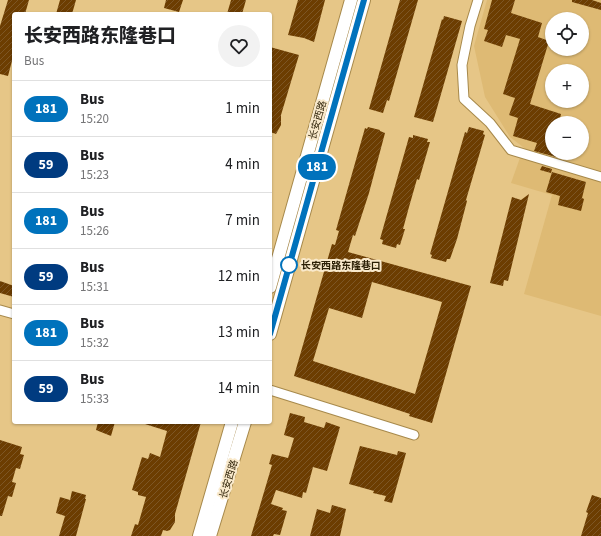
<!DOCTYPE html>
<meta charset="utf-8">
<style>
body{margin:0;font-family:"Source Sans 3","Noto Sans SC",sans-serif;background:#f2f2f2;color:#202124;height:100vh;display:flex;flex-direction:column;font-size:15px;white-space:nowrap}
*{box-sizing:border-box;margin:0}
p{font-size:13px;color:#757577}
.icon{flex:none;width:22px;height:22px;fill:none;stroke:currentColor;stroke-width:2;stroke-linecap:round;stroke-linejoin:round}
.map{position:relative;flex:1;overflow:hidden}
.drawer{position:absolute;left:12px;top:12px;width:260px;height:412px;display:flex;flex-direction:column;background:#fff;border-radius:4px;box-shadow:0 1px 3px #0004}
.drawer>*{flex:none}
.badge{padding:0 8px;border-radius:13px;font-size:14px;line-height:26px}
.fabs{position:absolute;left:545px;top:12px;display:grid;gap:8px}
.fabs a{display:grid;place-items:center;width:44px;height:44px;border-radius:50%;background:#fff;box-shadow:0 1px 3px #0004;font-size:20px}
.map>.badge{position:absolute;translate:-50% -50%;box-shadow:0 0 0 2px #fff}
.round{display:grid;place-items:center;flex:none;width:42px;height:42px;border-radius:21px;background:#f2f2f2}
.overview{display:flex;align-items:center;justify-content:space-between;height:68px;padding:0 12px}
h1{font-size:19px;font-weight:800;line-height:30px}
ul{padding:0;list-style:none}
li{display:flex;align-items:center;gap:12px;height:56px;padding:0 12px;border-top:1px solid #e0e0e0}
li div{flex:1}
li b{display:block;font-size:15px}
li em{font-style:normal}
li .badge{min-width:44px;font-weight:700;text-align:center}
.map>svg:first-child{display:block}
.built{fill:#deba74;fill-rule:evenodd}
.building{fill:url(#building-hatch);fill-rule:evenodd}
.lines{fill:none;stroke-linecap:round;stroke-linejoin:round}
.minor-casing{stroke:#a7894b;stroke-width:11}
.major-casing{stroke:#a7894b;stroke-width:14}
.minor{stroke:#fff;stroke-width:9}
.major{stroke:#fff;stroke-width:12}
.line-casing{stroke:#fff;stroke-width:9}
.line{stroke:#0072bc;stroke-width:6}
.stop-dot{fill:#fff;stroke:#0072bc;stroke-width:2}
.labels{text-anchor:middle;stroke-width:4;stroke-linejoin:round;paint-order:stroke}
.street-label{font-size:10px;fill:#2b1f05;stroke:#f9e9cb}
.stop-label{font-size:10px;font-weight:bold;fill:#2b1f05;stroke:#f9e9cb;text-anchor:start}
</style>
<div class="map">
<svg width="601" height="536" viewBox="0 0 601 536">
<defs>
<pattern id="building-hatch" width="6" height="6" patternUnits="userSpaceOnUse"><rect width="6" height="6" fill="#6c3d01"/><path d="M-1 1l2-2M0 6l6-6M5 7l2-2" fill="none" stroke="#7d5625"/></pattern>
</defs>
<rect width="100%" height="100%" fill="#e6c687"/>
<g class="built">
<path d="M487 0H601V174L532 154 510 137 485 97 474 46ZM552 19H582V49H552ZM552 71H582V101H552ZM552 123H582V153H552Z"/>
<path d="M521 155 601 179V316L524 294 552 195 511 183Z"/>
</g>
<g class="building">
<path d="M8 0H29L25 14H14V53L8 76 0 74V26Z"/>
<path d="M60 0H76L72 14H56Z"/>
<path d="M166 0H183L179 12 164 8Z"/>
<path d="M231 0H246L242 14H227Z"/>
<path d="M298 0H325L314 42 304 38 288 35Z"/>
<path d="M400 0H418L389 101 387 100 383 113 369 109Z"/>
<path d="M492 0H515L511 13 542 23 538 37 549 41 530 104 561 114 559 123H552V153H557L556 157 534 151 537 143 513 136 518 118 509 115 515 98 503 94 520 39 506 35 502 47 484 41 488 30 484 29Z"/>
<path d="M572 0H592L601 3V10L572 2Z"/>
<path d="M444 16 462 21 433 122 414 117 442 19 443 20Z"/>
<path d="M270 47 299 55 281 115V125L276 134 270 132V65L272 59 270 58Z"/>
<path d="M368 127 380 130V131L385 133 369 193 355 236 353 235 348 252 471 286 432 423 409 416 410 414 294 376 332 244 335 245 339 231 336 230 365 128 367 129ZM372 282 442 302 415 394 313 361 329 308 362 318Z"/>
<path d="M469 127 484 131 483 134 485 135 466 200 467 201 457 239 450 259H447L446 262 431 258 432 255 430 254 465 132 467 133Z"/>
<path d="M413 135 428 139 427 142H430L419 180 417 179 409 207 403 229H405L400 245 397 244 396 248 382 244 383 240 380 239 409 137 413 138Z"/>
<path d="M542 166 552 169 551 173 540 170Z"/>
<path d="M552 172 586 182 582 198 584 199 581 211 558 205 560 196 546 192Z"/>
<path d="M529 194 508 281 504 280 503 286 490 283 512 197 521 200Z"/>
<path d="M0 281 14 286V297L0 293Z"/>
<path d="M290 413 305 417 304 422 324 428 326 422 340 427 327 471 313 467 306 493 303 492 302 498 276 490 271 504 283 508 282 510 287 511 280 535 274 534 273 536H251L272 465 269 464 272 454 288 458 294 438 284 435Z"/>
<path d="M98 422H115L111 436 96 430Z"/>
<path d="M145 422H201L175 514V522L170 530 167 531 163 530 161 536H131L135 524 138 525 146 497 138 495V492L132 490 142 457 148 459 150 453 160 457 167 431 145 424Z"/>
<path d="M0 440 22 447 20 454 24 455 20 469 16 468 12 482 16 483 12 497 8 496 2 516H0Z"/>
<path d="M360 446 397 455 398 451 406 453 392 503 384 501 386 496 373 493 374 491 349 484Z"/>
<path d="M72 491 86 495 85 499H86L76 536H59L65 516 56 513 60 497 70 500Z"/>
<path d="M592 495 601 498V536H581L588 513 586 512Z"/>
<path d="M332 505 346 509 340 536H310L317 509 330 513Z"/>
</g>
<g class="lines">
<g class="minor-casing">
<g id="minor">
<path d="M478 0 470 26 462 65 464 99 490 123 511 150 601 177"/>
<path d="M0 310 14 314"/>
<path d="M270 390 414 435"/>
</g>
</g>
<g class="major-casing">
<g id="major">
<path d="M270 287 351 0"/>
<path d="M270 334 364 0"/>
<path d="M199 536 232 422"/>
<path d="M210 536 245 422"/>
</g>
</g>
<use href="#minor" class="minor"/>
<use href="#major" class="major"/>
</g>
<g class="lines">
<g class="line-casing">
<path id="line" d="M270 334 364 0"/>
</g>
<use href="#line" class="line"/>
</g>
<circle class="stop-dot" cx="289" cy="265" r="8"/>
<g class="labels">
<g class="street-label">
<text transform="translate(317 120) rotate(-74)" y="4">长安西路</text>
<text transform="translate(228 479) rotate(-73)" y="4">长安西路</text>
</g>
<g class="stop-label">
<text x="301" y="269">长安西路东隆巷口</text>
</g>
</g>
</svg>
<div class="fabs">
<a><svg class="icon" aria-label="locate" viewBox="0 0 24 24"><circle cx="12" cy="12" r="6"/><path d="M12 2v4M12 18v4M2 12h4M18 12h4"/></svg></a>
<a>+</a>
<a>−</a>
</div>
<b class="badge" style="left:317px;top:167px;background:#0072bc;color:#fff">181</b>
<section class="drawer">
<div class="overview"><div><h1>长安西路东隆巷口</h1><p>Bus</p></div><a class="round"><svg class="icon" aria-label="heart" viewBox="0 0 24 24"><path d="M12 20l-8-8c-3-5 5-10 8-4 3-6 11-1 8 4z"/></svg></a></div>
<ul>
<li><span class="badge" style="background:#0072bc;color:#fff">181</span><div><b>Bus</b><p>15:20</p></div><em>1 min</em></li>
<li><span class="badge" style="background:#003b80;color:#fff">59</span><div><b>Bus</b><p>15:23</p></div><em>4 min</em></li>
<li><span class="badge" style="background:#0072bc;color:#fff">181</span><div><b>Bus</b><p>15:26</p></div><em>7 min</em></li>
<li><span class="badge" style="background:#003b80;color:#fff">59</span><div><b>Bus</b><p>15:31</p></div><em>12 min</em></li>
<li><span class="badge" style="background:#0072bc;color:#fff">181</span><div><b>Bus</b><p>15:32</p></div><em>13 min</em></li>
<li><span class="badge" style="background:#003b80;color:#fff">59</span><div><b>Bus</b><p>15:33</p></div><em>14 min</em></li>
</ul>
</section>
</div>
